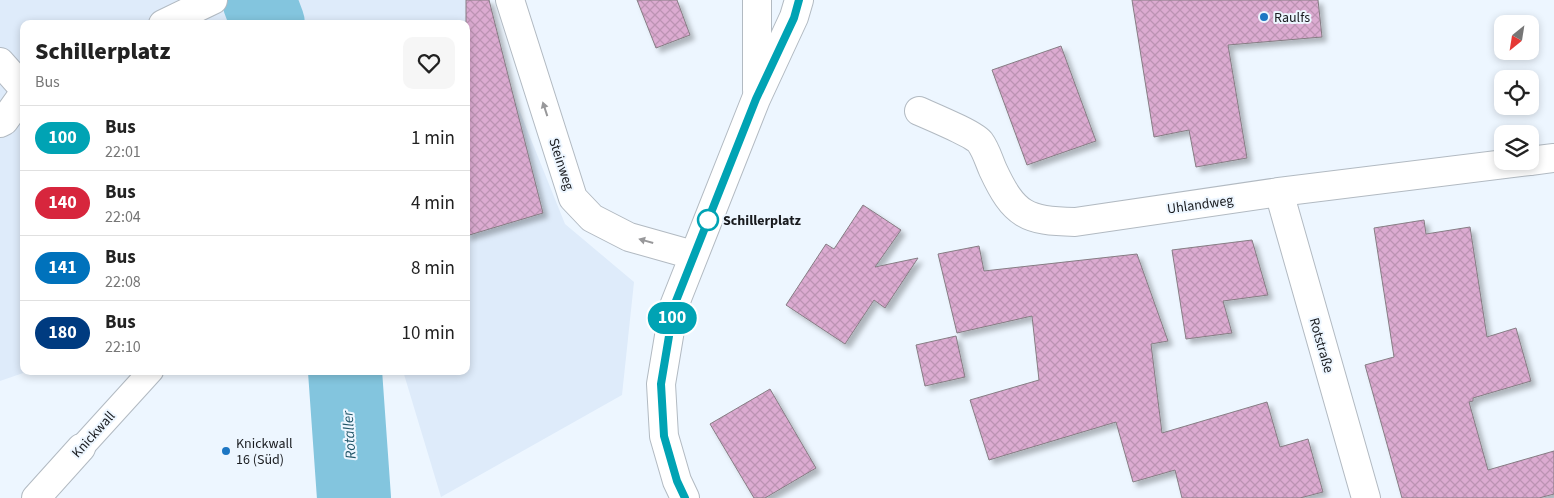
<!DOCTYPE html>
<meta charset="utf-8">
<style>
body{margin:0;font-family:"Source Sans 3",sans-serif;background:#f6f6f6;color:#222;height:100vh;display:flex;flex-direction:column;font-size:19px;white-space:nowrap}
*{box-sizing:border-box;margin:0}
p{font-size:16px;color:#767676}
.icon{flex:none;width:28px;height:28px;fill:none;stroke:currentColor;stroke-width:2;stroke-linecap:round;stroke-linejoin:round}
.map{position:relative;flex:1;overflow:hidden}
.sheet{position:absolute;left:20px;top:20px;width:450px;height:355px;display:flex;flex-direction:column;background:#fff;border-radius:10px;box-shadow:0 2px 8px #0003}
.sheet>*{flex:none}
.badge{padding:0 10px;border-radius:16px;font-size:18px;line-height:32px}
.needle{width:32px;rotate:210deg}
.fabs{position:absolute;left:1494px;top:15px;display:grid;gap:10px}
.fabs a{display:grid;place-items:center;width:45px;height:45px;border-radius:10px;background:#fff;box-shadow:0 2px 8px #0003;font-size:25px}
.map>.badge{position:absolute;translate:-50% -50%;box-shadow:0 0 0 2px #fff}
.round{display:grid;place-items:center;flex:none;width:52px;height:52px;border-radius:10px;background:#f6f6f6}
.overview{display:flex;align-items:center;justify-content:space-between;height:85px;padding:0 15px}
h1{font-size:24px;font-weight:800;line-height:38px}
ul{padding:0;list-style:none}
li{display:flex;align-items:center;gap:15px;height:65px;padding:0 15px;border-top:1px solid #e0e0e0}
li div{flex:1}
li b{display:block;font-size:19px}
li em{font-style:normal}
li .badge{min-width:55px;font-weight:700;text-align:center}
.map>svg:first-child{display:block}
.built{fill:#deebfa}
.park{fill:url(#park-dots)}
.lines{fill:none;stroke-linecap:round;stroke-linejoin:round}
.river{stroke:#83c5de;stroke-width:74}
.building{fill:url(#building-cross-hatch);stroke:#867d84;filter:url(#shadow)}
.lane-casing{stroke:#b2bac2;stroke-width:26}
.street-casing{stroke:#b2bac2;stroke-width:30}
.secondary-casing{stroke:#b2bac2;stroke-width:30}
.lane{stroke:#fff;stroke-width:24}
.street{stroke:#fff;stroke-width:28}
.secondary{stroke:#fff;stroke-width:28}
.oneway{fill:#98989a}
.line-casing{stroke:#fff;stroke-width:11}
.line{stroke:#00a3b4;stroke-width:8}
.poi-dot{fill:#1c76c3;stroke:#edf6ff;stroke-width:2}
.stop-dot{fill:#fff;stroke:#00a3b4;stroke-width:2.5}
.labels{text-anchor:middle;stroke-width:4;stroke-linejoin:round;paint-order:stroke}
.poi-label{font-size:14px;fill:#191b1f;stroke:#edf6ff;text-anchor:start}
.street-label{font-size:14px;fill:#191b1f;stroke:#edf6ff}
.stop-label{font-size:14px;font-weight:bold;fill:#191b1f;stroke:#edf6ff;text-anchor:start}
.water-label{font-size:15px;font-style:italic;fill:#1f5467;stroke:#edf6ff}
</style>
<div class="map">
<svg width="1554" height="498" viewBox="0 0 1554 498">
<defs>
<pattern id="park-dots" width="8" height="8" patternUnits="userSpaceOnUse" patternTransform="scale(1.25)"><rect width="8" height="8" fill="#d6daa6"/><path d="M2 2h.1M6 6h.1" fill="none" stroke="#b7ba8e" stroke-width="1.8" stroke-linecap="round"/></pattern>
<pattern id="building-cross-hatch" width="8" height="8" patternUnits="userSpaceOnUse" patternTransform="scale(1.25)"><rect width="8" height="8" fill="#dcabd1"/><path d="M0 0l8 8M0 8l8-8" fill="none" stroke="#bc93b3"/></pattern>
<filter id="shadow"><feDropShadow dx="4.5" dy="4.5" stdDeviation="2.5" flood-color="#0004"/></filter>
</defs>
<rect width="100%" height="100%" fill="#edf6ff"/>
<path class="built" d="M0 0H475L565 224 634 282 622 395 441 497 403 371H466V24H24V371H29L0 381Z"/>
<g class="park">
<path d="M238 0H288L298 24H248Z"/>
<path d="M320 371H373L384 498H324Z"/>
</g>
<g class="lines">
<g class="river">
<path d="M259 0 268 24"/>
<path d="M345 371 354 498"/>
</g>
</g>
<g class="building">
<path d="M466 0H489L543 213 466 236Z"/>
<path d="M637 0H677L690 35 656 48Z"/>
<path d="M1132 0H1318L1322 37 1228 45 1247 158 1196 167 1189 130 1154 137Z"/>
<path d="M1061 46 1096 141 1027 165 992 70Z"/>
<path d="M863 205 901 230 875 267 918 258 885 308 874 300 845 344 786 305 826 244 834 249Z"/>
<path d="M1424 220 1426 234 1470 227 1487 337 1516 328 1531 381 1473 398V401L1469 402 1488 470 1554 451V494L1539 498H1402L1365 365 1394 357 1374 228Z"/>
<path d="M1252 240 1268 295 1223 301 1232 333 1186 339 1172 250Z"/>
<path d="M979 246 984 271 1137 254 1168 341 1151 344 1162 433 1267 402 1280 447 1308 439 1323 492 1300 498H1182L1175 470 1133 482 1116 422 989 460 970 400 1039 380 1032 316 957 333 938 254Z"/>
<path d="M956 336 965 377 925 386 916 345Z"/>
<path d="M770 389 816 468 765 498H754L710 424Z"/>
</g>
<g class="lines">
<g class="lane-casing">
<path id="lane" d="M81 448 151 371"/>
</g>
<g class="street-casing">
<g id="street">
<path d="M510 0 573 198 592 218 629 237 693 255"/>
<path d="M163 24 213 0"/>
<path d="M0 62 24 89"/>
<path d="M919 111C930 116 976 135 980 142 986 150 989 161 993 170 1014 215 1026 221 1075 222L1279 192 1529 161"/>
<path d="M0 123 4 121 24 93"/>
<path d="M1530 161 1554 158"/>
<path d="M1279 192 1366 498"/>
<path d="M36 498 81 448"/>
</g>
</g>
<g class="secondary-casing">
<g id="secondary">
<path d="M757 90V0"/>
<path d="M685 498 677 481 664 436 661 384 674 306 756 99 794 17 799 0"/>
</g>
</g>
<use href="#lane" class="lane"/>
<use href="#street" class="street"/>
<use href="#secondary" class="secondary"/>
</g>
<defs><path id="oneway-solid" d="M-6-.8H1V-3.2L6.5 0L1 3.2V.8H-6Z" transform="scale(1.25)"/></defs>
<g class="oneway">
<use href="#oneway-solid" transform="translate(545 109) rotate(-108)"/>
<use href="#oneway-solid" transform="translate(646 241) rotate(-164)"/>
</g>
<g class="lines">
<g class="line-casing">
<path id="line" d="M685 498 677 481 664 436 661 384 674 306 756 99 794 18 799 0"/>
</g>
<use href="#line" class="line"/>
</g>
<g class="poi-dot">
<circle cx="1264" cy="17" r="5"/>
<circle cx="226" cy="451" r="5"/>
</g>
<circle class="stop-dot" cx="708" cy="220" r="10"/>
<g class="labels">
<g class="poi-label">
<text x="1274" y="22">Raulfs</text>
<text x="236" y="448">Knickwall<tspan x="236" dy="16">16 (Süd)</tspan></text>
</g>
<g class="street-label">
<text transform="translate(562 164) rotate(72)" y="5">Steinweg</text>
<text transform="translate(1200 204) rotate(-8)" y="5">Uhlandweg</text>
<text transform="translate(1322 345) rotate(74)" y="5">Rotstraße</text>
<text transform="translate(93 434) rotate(-48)" y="5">Knickwall</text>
</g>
<g class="stop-label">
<text x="723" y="225">Schillerplatz</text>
</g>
<g class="water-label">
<text transform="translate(349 435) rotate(-94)" y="5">Rotaller</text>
</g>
</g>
</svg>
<div class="fabs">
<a><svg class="needle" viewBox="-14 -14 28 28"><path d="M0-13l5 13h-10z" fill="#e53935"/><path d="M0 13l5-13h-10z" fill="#767676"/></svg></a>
<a><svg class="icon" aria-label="locate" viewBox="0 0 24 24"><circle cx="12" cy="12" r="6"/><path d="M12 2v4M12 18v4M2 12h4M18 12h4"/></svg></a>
<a><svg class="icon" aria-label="layers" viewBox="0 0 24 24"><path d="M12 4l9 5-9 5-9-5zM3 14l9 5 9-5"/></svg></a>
</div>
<b class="badge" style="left:672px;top:318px;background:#00a3b4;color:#fff">100</b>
<section class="sheet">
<div class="overview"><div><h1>Schillerplatz</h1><p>Bus</p></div><a class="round"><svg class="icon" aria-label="heart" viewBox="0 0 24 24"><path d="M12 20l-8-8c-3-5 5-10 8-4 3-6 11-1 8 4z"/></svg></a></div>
<ul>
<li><span class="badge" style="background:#00a3b4;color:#fff">100</span><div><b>Bus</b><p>22:01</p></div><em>1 min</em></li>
<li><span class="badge" style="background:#d7263d;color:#fff">140</span><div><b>Bus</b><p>22:04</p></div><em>4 min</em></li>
<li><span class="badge" style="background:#0072bc;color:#fff">141</span><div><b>Bus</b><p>22:08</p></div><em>8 min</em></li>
<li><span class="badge" style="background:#003b80;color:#fff">180</span><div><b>Bus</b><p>22:10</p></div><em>10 min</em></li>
</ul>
</section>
</div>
